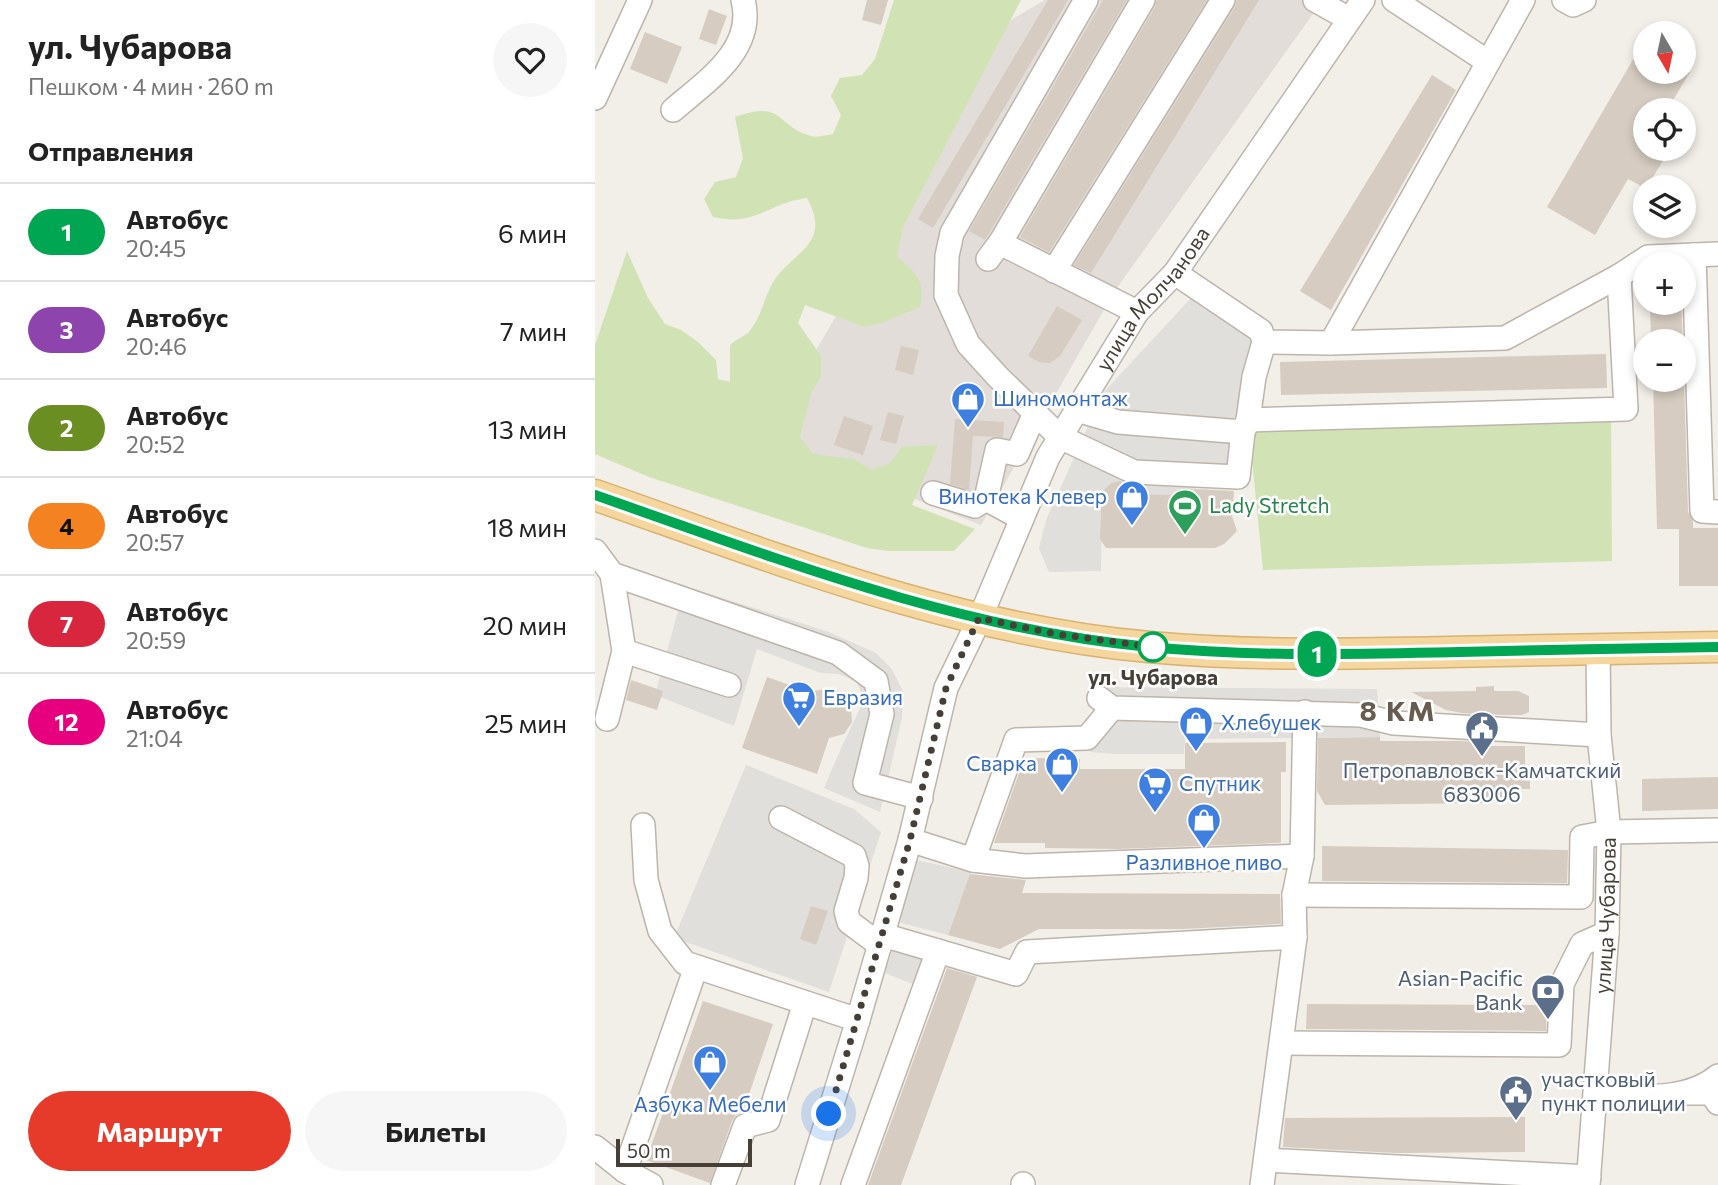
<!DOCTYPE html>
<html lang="ru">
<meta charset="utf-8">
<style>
body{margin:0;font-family:Commissioner,sans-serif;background:#f6f6f6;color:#222;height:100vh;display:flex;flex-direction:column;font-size:26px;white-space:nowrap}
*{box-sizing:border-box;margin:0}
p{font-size:23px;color:#767676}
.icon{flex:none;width:38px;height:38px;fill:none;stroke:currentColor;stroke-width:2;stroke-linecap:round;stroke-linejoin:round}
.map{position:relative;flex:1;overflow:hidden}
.side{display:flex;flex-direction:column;background:#fff;width:595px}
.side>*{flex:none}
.badge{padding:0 14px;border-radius:23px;font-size:24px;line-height:46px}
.needle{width:46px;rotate:171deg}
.buttons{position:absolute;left:1038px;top:21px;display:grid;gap:14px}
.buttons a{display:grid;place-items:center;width:63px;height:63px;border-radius:50%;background:#fff;box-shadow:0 4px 10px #0003;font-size:35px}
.scale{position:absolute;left:21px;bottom:18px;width:136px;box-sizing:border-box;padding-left:7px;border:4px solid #453f37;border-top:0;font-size:19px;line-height:24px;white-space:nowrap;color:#453f37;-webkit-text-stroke:5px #fff;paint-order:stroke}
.you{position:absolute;width:35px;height:35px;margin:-18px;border:5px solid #fff;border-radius:50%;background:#1a73e8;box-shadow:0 0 0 10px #1a73e833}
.map>.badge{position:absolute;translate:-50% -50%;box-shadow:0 0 0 4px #fff}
h2{padding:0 28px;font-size:26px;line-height:63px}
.round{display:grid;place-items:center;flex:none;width:74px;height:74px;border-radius:37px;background:#f6f6f6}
.summary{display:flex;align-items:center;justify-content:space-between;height:119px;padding:0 28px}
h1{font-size:33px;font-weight:700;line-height:52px}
.primary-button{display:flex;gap:14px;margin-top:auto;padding:14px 28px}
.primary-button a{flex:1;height:80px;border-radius:42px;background:#e63b2b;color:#fff;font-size:28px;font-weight:700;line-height:80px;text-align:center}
.primary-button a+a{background:#f6f6f6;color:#222}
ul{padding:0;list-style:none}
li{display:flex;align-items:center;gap:21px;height:98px;padding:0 28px;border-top:2px solid #e0e0e0}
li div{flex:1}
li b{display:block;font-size:26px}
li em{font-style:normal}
li .badge{min-width:77px;font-weight:700;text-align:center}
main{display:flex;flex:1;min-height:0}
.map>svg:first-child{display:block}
.industrial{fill:#e2ddd9}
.green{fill:#d1e3b4}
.parking{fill:#e1dfdc}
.building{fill:#d6ccc1}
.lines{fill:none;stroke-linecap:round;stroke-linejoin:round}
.minor-casing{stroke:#bdb5ab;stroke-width:26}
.major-casing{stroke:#d8b270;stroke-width:33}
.minor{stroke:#fff;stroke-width:23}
.major{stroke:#f5d69e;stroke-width:30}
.line-casing{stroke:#fff;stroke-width:16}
.line{stroke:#00a651;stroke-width:10}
.walk{stroke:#453f37;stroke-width:7;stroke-dasharray:0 12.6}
.stop-dot{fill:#fff;stroke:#00a651;stroke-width:3.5}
.labels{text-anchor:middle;stroke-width:5;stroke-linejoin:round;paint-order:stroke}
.street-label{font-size:21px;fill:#453f37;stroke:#fff}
.shop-label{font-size:21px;fill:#366cbe;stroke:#fff;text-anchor:start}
.leisure-label{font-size:21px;fill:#27864d;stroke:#fff;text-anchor:start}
.stop-label{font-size:21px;font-weight:bold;fill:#453f37;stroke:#fff}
.service-label{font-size:21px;fill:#4e5e75;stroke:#fff}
.district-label{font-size:28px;font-weight:bold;letter-spacing:2px;fill:#675c4f;stroke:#fff}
</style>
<main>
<section class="side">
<div class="summary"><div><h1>ул. Чубарова</h1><p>Пешком · 4 мин · 260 m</p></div><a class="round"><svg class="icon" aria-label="heart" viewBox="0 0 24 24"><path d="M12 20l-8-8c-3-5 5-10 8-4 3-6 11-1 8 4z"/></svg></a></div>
<h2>Отправления</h2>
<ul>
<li><span class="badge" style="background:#00a651;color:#fff">1</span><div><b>Автобус</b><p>20:45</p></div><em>6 мин</em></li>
<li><span class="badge" style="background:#8e44ad;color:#fff">3</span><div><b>Автобус</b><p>20:46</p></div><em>7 мин</em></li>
<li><span class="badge" style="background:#6b8e23;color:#fff">2</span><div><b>Автобус</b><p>20:52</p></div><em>13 мин</em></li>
<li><span class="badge" style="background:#f58220;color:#111">4</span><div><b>Автобус</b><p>20:57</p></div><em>18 мин</em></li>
<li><span class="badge" style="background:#d7263d;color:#fff">7</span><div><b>Автобус</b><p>20:59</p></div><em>20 мин</em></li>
<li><span class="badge" style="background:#e6007e;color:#fff">12</span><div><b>Автобус</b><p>21:04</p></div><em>25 мин</em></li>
</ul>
<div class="primary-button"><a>Маршрут</a><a>Билеты</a></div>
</section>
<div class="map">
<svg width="1123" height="1185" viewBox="0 0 1123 1185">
<rect width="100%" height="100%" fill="#f2eee8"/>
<path class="industrial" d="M450 0H728L519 292 386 525 169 440 411 23Z"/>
<g class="green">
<path d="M299 0H426L308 227 302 257C323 275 330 279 325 307L289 322 270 327 210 305 203 323 226 356V376L216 394 205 437 218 454 259 459 277 470 295 463 307 447 343 445 317 505 380 529 359 551H293L272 548 54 477 0 454V345L32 251 53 298 70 324 86 330 103 342 121 360 123 379 135 382V345C140 340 148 337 153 333 165 320 169 299 177 284 196 251 238 246 212 198 172 203 162 227 118 217L109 199 120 182 141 177 148 158 140 117C190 99 180 126 216 136 222 138 232 135 238 134L246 115 236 96 245 78 267 75 280 59Z"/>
<path d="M1016 409 1017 561 668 570 653 420Z"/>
</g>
<g class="parking">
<path d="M597 297 666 331 643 477 605 483 596 495 539 494 525 482 516 483 507 493 506 571 454 572 444 548 451 520 508 393Z"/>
<path d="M90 586 234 632 281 653 296 668 308 691 307 718 285 812 229 788 247 746 269 700 262 682 244 674 226 673 162 649 139 726 60 695Z"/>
<path d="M502 687 782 689 785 737 590 739 589 754H519L495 752Z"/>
<path d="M151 765 259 809 286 832 234 992 79 938Z"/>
<path d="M321 860 376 872 353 935 302 922Z"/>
<path d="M300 941 335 953 322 986 290 973Z"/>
</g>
<g class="building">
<path d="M272 0H293L286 25 267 20Z"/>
<path d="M453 0H473L338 228 323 219Z"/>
<path d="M508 0H532L390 240 374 231Z"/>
<path d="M562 0H612L454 252 425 237 560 7Z"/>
<path d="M642 0H664L496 273 479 265 640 7Z"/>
<path d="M114 9 132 16 121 45 104 39Z"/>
<path d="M50 32 87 47 72 84 35 69Z"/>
<path d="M1050 39V72H1095L1072 110H1050V149H1075L1052 187 1050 188 1033 179 1000 235 952 207Z"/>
<path d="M837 75 861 90 736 310 705 291Z"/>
<path d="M1055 303H1086L1088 341H1056Z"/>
<path d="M462 306 487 320 465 356 455 363 444 362 433 356Z"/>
<path d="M306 346 324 350 318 375 300 370Z"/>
<path d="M1011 354 1012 388 686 395 685 362Z"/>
<path d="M1058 380H1089L1093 512 1098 521V528H1123V586H1084V529H1062Z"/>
<path d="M293 412 309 416 301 444 285 440Z"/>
<path d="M249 416 278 426 268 455 239 445Z"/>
<path d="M360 419 409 422 408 437 378 436 374 490 355 484Z"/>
<path d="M525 481 539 494 596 495 600 489 639 491 637 516 642 531 629 544 620 548H511L505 539 507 492 516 483Z"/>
<path d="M172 677 214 692 230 689 245 692 256 707 257 722 249 734 234 738 222 774 147 748Z"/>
<path d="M36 680 68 691 62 710 31 700Z"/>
<path d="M899 686V691H923L934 696V712L927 715H907L867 713 851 710 816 692 881 691V687Z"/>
<path d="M785 737V741H865L889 742V746H930V769H935V789H907V798L891 797V803L730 805 722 791 723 738Z"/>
<path d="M691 742V772H686V842L684 843 523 849 450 848V843H399L428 762 434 758 485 759V769H590V743Z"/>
<path d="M1123 777V809L1047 811V779Z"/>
<path d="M727 846 973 850 972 883 727 881Z"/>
<path d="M375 874 431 880 427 893 685 894 686 924 587 929H444L405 949 353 935Z"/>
<path d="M216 906 233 911 221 945 205 939Z"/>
<path d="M352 968 382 977 306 1185H273Z"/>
<path d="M108 1001 178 1024 148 1112 141 1115 137 1121 115 1183 51 1160Z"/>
<path d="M712 1004 952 1005 951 1031 711 1029Z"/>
<path d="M930 1117V1152L801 1153 688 1147 690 1118Z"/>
</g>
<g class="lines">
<g class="minor-casing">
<g id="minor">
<path d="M491 0 357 233 352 256 351 295 373 344 403 377 465 437 539 472 643 477 648 432 653 420"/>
<path d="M720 0 754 19"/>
<path d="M799 0 893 62"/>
<path d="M969 0 978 5 989 0"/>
<path d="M0 98 45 0"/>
<path d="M78 110C110 82 161 50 148 0"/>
<path d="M405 243 548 0"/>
<path d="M1099 255 1107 511 1123 512"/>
<path d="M393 259 405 243 542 312"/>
<path d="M459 271 628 0"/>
<path d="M580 273 666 331 669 342 736 343 910 338 1024 276 1053 257 1123 254"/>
<path d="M669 342 659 377 653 420 1031 409 1024 276"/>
<path d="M736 343 928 0"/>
<path d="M482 410 523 422 648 432"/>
<path d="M338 493 380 506 391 499"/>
<path d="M426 518 391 499 402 450 422 454 440 413"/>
<path d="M0 551 17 574 243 653 281 681 287 714 270 783 326 798"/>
<path d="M29 651 134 685"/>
<path d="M504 698 517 708 766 715 799 723 1004 735"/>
<path d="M12 719 29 651 17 574"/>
<path d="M186 818 259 856 262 866 261 878 251 911 254 922 285 945"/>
<path d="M48 825 51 880 65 931 90 963 263 1020"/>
<path d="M315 840 378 860 430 866 707 856"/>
<path d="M378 860 421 740 492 738 517 708"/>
<path d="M699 895 986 897 987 837 1014 832 1123 830"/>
<path d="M288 935 421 974 432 952 700 937"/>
<path d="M687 1043 964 1045 967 984 987 944 1012 933"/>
<path d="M1091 1093H1116L1123 1103"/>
<path d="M1001 1096C1041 1096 1091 1103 1123 1076"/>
<path d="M0 1147 30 1171"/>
<path d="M671 1160 994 1177"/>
<path d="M56 1185 30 1171 101 967"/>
<path d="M128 1185 150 1126 173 1120 210 1003"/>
<path id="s1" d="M212 1185 263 1020 315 840 351 688 385 618 453 457 542 312 580 273 768 0"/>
<path d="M258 1185 343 951"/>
<path d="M428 1185V1184"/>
<path d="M667 1185 700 937 699 895 707 856 710 712"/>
<path id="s2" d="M993 1185 1012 933 1014 832 1004 735 1003 649"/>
</g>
</g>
<g class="major-casing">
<path id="major" d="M0 495C180 558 362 630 554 647 653 656 753 654 853 652 943 650 1033 648 1123 647"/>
</g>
<use href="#minor" class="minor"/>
<use href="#major" class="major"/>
</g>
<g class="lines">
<g class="line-casing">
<path id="line" d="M0 495C180 558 362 629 554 647 657 657 760 654 864 652 950 650 1037 648 1123 647"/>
</g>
<use href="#line" class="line"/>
<path class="walk" d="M234 1114 315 840 351 688 384 618 461 634 558 647"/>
</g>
<defs>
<g id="shop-pin" transform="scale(1.75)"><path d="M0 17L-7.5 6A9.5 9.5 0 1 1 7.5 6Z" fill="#3f7fe0" stroke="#fff"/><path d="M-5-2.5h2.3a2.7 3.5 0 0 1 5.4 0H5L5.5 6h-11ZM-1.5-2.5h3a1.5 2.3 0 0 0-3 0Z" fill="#fff"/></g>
<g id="stadium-pin" transform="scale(1.75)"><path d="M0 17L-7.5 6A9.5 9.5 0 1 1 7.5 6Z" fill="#2e9e5b" stroke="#fff"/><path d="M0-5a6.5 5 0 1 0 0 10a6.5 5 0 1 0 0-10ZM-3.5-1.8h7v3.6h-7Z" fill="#fff"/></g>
<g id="supermarket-pin" transform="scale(1.75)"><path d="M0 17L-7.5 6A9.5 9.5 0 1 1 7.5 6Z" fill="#3f7fe0" stroke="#fff"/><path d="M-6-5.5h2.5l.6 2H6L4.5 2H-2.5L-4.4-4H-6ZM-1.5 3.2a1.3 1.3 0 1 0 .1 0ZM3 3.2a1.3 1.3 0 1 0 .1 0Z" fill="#fff"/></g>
<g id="civic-pin" transform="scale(1.75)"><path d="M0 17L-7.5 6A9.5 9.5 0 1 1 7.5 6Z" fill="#5c6f8a" stroke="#fff"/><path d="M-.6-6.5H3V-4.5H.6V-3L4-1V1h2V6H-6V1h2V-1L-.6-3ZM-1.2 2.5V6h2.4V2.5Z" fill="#fff"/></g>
<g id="bank-pin" transform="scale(1.75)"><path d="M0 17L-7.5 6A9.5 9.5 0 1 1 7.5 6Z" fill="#5c6f8a" stroke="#fff"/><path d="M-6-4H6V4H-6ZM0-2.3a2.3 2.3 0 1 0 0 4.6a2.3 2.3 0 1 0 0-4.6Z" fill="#fff"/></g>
</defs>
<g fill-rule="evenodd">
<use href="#shop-pin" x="373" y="399"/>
<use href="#shop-pin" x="537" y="497"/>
<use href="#stadium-pin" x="590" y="506"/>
<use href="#supermarket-pin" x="204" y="698"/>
<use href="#shop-pin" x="601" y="723"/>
<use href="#civic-pin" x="887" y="728"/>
<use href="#shop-pin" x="467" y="764"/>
<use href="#supermarket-pin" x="560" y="784"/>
<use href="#shop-pin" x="609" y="820"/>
<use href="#bank-pin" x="953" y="991"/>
<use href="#shop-pin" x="115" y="1062"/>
<use href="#civic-pin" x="921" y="1092"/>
</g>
<circle class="stop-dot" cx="558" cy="647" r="14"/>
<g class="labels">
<g class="street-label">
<text dy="7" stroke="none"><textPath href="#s1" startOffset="959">улица Молчанова</textPath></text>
<text dy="7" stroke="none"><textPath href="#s2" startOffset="270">улица Чубарова</textPath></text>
</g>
<g class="shop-label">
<text x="398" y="406">Шиномонтаж</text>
<text x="512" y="504" text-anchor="end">Винотека Клевер</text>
<text x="228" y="705">Евразия</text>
<text x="626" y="730">Хлебушек</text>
<text x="442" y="771" text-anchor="end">Сварка</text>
<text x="584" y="791">Спутник</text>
<text x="609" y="870" text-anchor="middle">Разливное пиво</text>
<text x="115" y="1112" text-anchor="middle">Азбука Мебели</text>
</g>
<g class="leisure-label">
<text x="614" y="513">Lady Stretch</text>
</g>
<g class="stop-label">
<text x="558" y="685">ул. Чубарова</text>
</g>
<g class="service-label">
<text x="887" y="778">Петропавловск-Камчатский<tspan x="887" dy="24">683006</tspan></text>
<text x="928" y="986" text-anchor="end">Asian-Pacific<tspan x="928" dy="24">Bank</tspan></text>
<text x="946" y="1087" text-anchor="start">участковый<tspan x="946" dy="24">пункт полиции</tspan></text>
</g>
<g class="district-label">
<text x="803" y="721">8 КМ</text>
</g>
</g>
</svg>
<div class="buttons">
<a><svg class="needle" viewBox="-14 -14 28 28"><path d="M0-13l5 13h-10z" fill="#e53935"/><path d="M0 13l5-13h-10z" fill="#767676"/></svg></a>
<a><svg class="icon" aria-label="locate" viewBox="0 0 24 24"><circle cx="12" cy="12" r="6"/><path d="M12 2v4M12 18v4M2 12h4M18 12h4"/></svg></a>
<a><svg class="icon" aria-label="layers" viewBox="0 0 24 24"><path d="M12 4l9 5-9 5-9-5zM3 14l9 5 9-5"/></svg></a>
<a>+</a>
<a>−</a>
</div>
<div class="scale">50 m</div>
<div class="you" style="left:234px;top:1114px"></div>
<b class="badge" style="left:722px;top:654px;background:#00a651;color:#fff">1</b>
</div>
</main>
